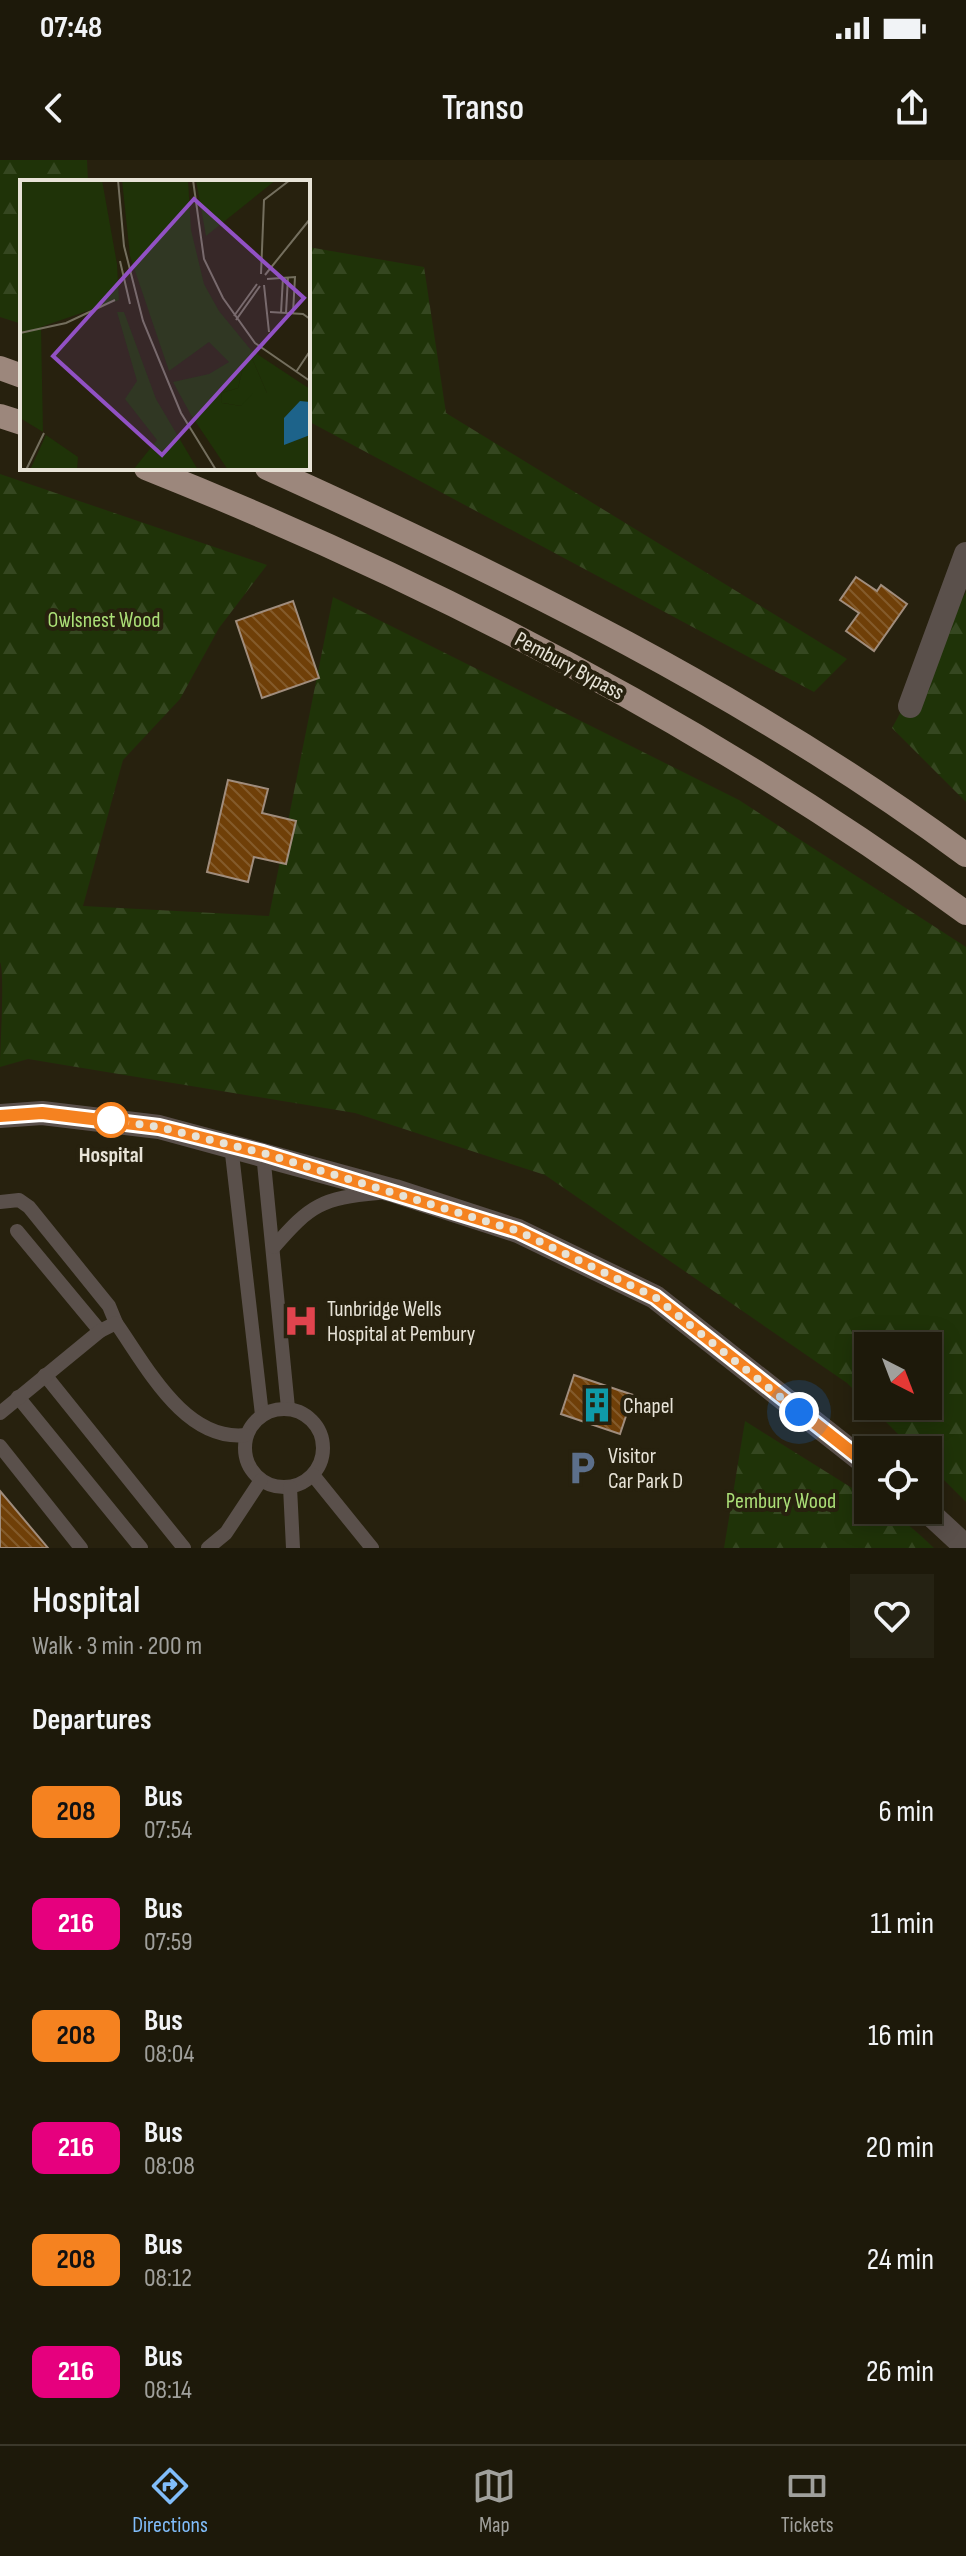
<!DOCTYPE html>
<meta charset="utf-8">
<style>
body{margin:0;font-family:"Sofia Sans Condensed",sans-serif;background:#252213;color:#f1f3f6;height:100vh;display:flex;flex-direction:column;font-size:30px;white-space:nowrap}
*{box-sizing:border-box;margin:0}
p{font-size:26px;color:#a0a09c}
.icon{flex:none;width:44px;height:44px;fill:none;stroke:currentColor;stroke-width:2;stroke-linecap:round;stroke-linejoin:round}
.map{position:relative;height:1388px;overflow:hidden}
.side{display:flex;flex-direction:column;background:#1d190a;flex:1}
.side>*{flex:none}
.badge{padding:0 16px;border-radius:12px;font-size:28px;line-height:52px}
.needle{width:52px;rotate:138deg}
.tools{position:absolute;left:854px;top:1172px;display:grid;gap:16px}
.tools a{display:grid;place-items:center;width:88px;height:88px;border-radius:0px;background:#1d190a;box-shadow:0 4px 20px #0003,0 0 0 2px #3b382b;font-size:40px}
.you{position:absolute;width:40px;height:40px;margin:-20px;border:6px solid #fff;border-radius:50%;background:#1a73e8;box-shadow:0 0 0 12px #1a73e833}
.map>.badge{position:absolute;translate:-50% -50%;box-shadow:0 0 0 4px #fff}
h2{padding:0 32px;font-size:30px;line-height:72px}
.round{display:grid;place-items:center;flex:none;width:84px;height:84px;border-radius:0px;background:#252213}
.summary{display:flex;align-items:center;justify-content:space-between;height:136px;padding:0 32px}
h1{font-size:38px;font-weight:600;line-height:60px}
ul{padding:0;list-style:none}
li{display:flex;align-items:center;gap:24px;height:112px;padding:0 32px}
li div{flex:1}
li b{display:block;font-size:30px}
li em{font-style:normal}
li .badge{min-width:88px;font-weight:700;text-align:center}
.status{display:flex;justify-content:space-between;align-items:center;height:56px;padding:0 40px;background:#1d190a;direction:ltr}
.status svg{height:22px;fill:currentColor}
header{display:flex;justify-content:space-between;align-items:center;height:104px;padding:0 32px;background:#1d190a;font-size:36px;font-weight:600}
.menu{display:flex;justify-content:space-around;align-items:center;height:112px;border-top:2px solid #3b382b;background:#1d190a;font-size:22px;color:#a0a09c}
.menu a{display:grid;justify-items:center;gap:4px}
.menu .active{color:#81bdfa}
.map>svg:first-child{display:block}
.forest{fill:url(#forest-firs)}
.building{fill:url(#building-back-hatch);stroke:#a08d7d;stroke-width:2}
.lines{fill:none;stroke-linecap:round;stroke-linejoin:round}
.service{stroke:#5a504b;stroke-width:14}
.minor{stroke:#5a504b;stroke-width:24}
.tertiary{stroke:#5a504b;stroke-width:24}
.trunk{stroke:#9c877c;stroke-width:24}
.line-casing{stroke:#fff;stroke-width:18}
.line{stroke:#f58220;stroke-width:12}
.walk{stroke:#e7e3d7;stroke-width:8;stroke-dasharray:0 14.4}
.stop-dot{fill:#fff;stroke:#f58220;stroke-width:4}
.labels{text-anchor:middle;stroke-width:8;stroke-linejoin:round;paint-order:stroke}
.park-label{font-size:22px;fill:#abdf77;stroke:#27210e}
.street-label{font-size:22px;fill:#e7e3d7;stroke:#27210e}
.stop-label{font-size:22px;font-weight:bold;fill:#e7e3d7;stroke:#27210e}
.poi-label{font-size:22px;fill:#e7e3d7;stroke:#27210e;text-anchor:start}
.inset-road{fill:none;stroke:#746f5e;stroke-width:2}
.view{fill:#9151c4;fill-opacity:0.15;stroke:#9151c4;stroke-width:4}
.inset-edge{fill:none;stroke:#e7e3d7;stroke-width:4}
</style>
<div class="status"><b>07:48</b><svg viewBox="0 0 49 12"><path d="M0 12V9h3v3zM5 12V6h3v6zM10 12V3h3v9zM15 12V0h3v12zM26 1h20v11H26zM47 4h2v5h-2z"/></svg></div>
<header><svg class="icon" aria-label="back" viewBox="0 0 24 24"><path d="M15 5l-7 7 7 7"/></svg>Transo<svg class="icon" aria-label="share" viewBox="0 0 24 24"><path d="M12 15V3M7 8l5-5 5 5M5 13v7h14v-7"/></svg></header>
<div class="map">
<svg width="966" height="1388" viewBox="0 0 966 1388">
<defs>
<pattern id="forest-firs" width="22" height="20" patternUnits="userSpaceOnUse" patternTransform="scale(2)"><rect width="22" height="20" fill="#1f3308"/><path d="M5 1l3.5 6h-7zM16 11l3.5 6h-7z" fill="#354720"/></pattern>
<pattern id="building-back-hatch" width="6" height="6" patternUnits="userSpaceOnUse" patternTransform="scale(2)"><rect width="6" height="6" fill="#6f3f08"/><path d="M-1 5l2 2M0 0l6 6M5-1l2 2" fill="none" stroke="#845b2b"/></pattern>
</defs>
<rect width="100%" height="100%" fill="#27210e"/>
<g class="forest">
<path d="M0 0H87L88 22H22V164L0 157Z"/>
<path d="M308 87 424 107 446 253 847 499 814 532 308 261Z"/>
<path d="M0 314 267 405 219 468 180 539 123 600 83 746 269 756 333 437 739 640 966 787V1342L928 1304V1290H914L870 1246H928V1186H868V1244L847 1223 545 1015 355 953 28 899 0 907C0 890 5 811 0 802Z"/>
<path d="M966 432V642L892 568Z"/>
<path d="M745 1261 868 1338V1350C897 1350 913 1369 934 1388H724Z"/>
</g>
<g class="building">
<path d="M856 417 877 431 881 425 907 444 874 491 846 471 859 453 840 440Z"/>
<path d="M293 441 319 518 262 538 236 461Z"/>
<path d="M228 620 268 629 262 653 296 661 286 704 254 697 248 722 207 712Z"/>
<path d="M574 1215 633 1235 620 1274 561 1254Z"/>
<path d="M0 1331 48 1388H0Z"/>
</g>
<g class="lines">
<g class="service">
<path d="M231 985 262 1255"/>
<path d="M263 993 288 1248"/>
<path d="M0 1042 19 1040 29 1047 109 1146 116 1163"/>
<path d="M17 1071 100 1171"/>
<path d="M274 1087C310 1045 322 1038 378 1033"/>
<path d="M45 1215 184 1388"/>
<path d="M18 1237 141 1388"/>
<circle cx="284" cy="1288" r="39"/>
<path d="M0 1253 100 1171 116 1163C147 1207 185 1282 246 1275"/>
<path d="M0 1286 81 1388"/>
<path d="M313 1315 372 1388"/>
<path d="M290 1327 293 1388"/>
<path d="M208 1388 226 1373 261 1320"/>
</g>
<path class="minor" d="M910 546 966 394"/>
<g class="tertiary">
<path d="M0 956 42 953 159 967 395 1031 518 1071 655 1137 868 1305"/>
<path d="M926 1350 966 1387"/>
</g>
<g class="trunk">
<path d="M0 208 22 216"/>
<path d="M0 256 22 263"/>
<path d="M146 308C436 424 713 568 966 753"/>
<path d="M267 308C510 418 751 536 966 695"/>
</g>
</g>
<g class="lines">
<g class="line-casing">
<path id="line" d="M0 956 42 953 159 967 263 993 518 1071 655 1137 868 1305"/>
</g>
<use href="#line" class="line"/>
<path class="walk" d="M111 960 159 967 263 993 518 1071 655 1137 799 1252"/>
</g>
<defs>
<g id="hospital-bare" transform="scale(2.76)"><path d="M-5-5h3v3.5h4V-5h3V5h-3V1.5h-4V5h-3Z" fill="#e0444e" stroke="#27210e" stroke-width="2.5" paint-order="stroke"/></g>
<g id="building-bare" transform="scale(2.76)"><path d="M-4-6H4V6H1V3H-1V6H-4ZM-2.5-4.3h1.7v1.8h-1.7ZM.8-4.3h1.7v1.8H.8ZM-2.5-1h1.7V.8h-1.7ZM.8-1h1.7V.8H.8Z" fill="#0f9aa8" stroke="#27210e" stroke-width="2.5" paint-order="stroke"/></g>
<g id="parking-bare" transform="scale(2.76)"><path d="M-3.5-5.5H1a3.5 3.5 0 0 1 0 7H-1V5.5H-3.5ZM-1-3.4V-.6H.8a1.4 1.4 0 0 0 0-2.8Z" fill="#5c6f8a" stroke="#27210e" stroke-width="2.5" paint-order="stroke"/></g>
</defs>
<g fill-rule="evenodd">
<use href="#hospital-bare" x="301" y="1161"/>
<use href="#building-bare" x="597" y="1245"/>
<use href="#parking-bare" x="582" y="1308"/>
</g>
<circle class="stop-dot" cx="111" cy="960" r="16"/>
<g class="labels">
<g class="park-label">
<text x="104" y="467">Owlsnest Wood</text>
<text x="781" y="1348">Pembury Wood</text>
</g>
<g class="street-label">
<text transform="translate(570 505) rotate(28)" y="8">Pembury Bypass</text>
</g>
<g class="stop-label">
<text x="111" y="1002">Hospital</text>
</g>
<g class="poi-label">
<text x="327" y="1156">Tunbridge Wells<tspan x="327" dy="25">Hospital at Pembury</tspan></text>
<text x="623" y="1253">Chapel</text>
<text x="608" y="1303">Visitor<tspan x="608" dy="25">Car Park D</tspan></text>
</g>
</g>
<g transform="translate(20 20)">
<rect width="290" height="290" fill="#27210e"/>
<path d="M232 178 247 213 221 226 202 223 201 213 218 208 224 183Z" fill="#1f3308"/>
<path d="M0 0H82L97 84 99 120 21 147 23 252 0 238ZM102 0H168L171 50 184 104 199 131 231 170 290 209V290H208L171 235 153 202 189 194 209 182 189 162 149 191 110 76ZM232 178 247 213H233L221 226 202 223 201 213 218 208 224 183ZM176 0H256L186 56ZM97 132H104L136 219 178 290H113L137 260 105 219 117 201ZM26 255 58 277 57 290H10Z" fill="#1f3308" fill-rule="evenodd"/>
<path d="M280 221 290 222V255L264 265V238Z" fill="#1d638a"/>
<path class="inset-road" d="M98 0 104 66 123 141 161 233 196 290M173 0 184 79 203 118 235 163 290 201M100 81 110 124M241 94 244 20 270 0M245 95 290 39M247 99 275 97 273 133M244 105 249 152M250 132 283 134 290 139M261 133 263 97M266 133 268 97M214 136 237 104M216 140 240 106M0 153 46 143 95 120M276 192 290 171M6 290 24 253"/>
<path class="view" d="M174 19 284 118 142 275 33 176Z"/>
<rect width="290" height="290" class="inset-edge"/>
</g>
</svg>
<div class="tools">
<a><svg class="needle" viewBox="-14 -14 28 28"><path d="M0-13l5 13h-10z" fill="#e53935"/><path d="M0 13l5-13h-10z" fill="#a0a09c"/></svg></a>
<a><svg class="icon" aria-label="locate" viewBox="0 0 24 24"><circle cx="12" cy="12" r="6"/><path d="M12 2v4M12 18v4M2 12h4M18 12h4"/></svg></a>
</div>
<div class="you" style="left:799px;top:1252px"></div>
</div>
<section class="side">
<div class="summary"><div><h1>Hospital</h1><p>Walk · 3 min · 200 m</p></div><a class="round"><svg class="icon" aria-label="heart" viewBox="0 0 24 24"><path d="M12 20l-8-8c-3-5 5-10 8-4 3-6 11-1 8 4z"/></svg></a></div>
<h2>Departures</h2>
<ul>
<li><span class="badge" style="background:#f58220;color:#111">208</span><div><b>Bus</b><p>07:54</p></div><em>6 min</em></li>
<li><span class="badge" style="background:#e6007e;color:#fff">216</span><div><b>Bus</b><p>07:59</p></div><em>11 min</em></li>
<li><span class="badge" style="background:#f58220;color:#111">208</span><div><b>Bus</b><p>08:04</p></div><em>16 min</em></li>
<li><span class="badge" style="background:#e6007e;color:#fff">216</span><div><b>Bus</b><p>08:08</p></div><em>20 min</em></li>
<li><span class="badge" style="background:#f58220;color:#111">208</span><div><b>Bus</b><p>08:12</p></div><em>24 min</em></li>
<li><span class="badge" style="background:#e6007e;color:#fff">216</span><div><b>Bus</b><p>08:14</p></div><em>26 min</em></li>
</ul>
</section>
<nav class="menu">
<a class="active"><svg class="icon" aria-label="directions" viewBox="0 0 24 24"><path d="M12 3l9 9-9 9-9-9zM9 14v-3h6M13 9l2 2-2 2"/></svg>Directions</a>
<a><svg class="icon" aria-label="map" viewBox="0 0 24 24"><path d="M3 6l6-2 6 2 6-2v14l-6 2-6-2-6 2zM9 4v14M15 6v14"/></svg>Map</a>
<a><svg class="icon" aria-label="tickets" viewBox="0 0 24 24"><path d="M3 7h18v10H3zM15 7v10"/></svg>Tickets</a>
</nav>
